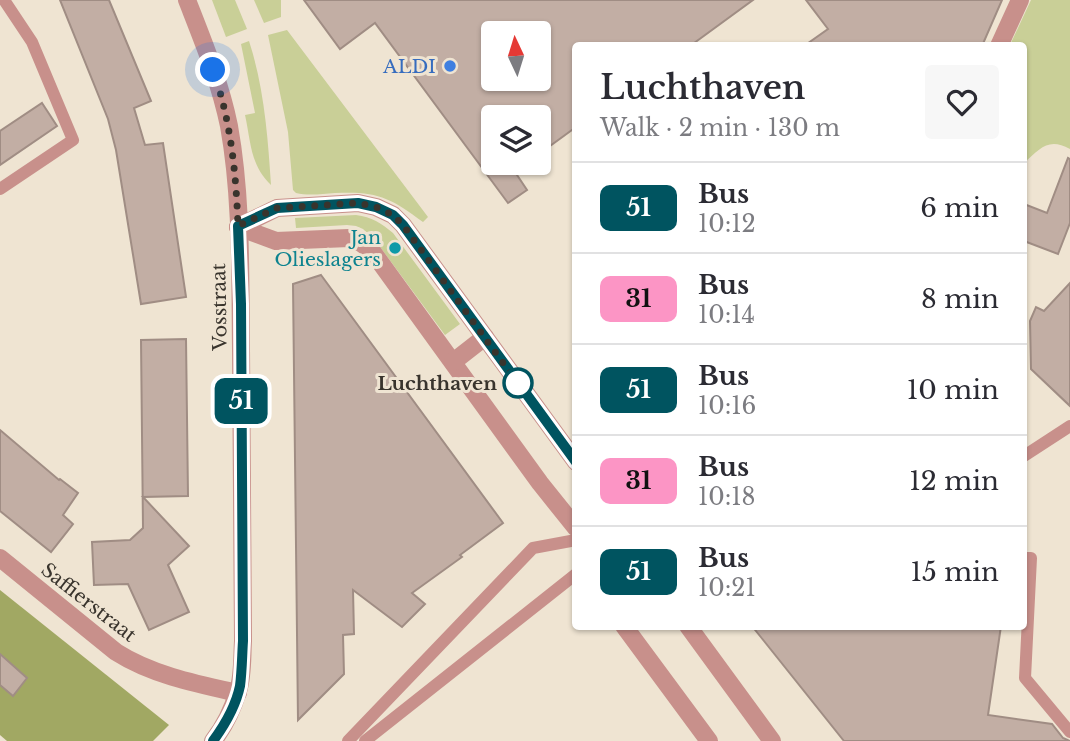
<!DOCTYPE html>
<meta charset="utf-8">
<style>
body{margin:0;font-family:"Libre Baskerville",serif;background:#f7f7f7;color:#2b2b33;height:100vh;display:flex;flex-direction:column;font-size:26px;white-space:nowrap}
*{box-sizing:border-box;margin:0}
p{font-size:23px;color:#7c7c81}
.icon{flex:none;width:38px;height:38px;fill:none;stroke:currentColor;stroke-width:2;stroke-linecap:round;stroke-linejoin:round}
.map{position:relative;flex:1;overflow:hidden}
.side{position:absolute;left:572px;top:42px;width:455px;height:588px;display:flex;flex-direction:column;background:#fff;border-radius:7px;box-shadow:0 2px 5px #0004}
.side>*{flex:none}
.badge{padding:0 14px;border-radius:10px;font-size:24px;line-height:46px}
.needle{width:46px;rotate:356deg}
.fabs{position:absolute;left:481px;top:21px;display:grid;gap:14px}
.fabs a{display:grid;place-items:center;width:70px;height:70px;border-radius:7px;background:#fff;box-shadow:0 2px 5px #0004;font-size:35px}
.you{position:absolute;width:35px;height:35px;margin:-18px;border:5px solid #fff;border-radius:50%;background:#1a73e8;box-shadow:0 0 0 10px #1a73e833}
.map>.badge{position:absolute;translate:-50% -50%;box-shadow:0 0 0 4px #fff}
.round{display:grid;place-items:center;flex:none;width:74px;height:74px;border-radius:7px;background:#f7f7f7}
.summary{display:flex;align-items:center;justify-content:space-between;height:119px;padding:0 28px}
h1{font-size:33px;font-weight:600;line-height:52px}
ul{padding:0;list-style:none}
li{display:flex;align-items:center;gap:21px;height:91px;padding:0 28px;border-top:2px solid #e1e1e2}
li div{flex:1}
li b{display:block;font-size:26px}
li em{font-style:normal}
li .badge{min-width:77px;font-weight:700;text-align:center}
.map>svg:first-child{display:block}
.green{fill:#c9cf97}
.forest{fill:#a1a863}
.building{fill:#c2aea4;stroke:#a08d84;stroke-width:2;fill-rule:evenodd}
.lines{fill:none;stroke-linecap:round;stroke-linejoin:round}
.service{stroke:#c8908b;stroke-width:12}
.minor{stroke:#c8908b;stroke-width:18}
.tertiary{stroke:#c8908b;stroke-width:18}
.line-casing{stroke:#fff;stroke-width:16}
.line{stroke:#005460;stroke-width:10}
.walk{stroke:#39342d;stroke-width:7;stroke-dasharray:0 12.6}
.shop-dot{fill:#3f7fe0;stroke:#efe4d2;stroke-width:2.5}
.culture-dot{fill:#0f9aa8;stroke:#efe4d2;stroke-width:2.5}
.stop-dot{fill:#fff;stroke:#005460;stroke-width:3.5}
.labels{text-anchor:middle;stroke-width:6;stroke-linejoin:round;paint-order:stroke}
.shop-label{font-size:19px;fill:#366cbe;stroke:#efe4d2;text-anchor:end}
.culture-label{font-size:19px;fill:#0d838f;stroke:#efe4d2;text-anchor:end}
.street-label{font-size:19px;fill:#39342d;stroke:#efe4d2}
.stop-label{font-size:19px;font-weight:bold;fill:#39342d;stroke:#efe4d2;text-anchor:end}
</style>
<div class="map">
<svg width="1070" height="741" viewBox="0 0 1070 741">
<rect width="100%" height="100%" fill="#efe4d2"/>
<g class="green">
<path d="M212 0H235L247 29 226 37Z"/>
<path d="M254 0H281V17L264 23Z"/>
<path d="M1031 0H1070V149C1048 137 1040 149 1024 163V46L1010 45Z"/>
<path d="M287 30 428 217 423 222C390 197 376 191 335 193 322 194 308 196 296 193L293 190 288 132 268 35Z"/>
<path d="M249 41C264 87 268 137 271 185 250 165 251 142 245 115L255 113 241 44Z"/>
<path d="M356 215C372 217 381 223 393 233L460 324 445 335 375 240 363 229 356 226 347 225 296 228 295 218Z"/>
</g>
<path class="forest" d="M0 590 169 725 153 741H7L0 735Z"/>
<g class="building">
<path d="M60 0H109L151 101 134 108 145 145 163 143 186 297 141 304 116 150 108 119Z"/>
<path d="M304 0H753L690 46H576V127L539 154V117H494V163H509L527 190 508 203 375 23 340 49ZM494 33H539V79H494Z"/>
<path d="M806 0H1002L982 46H804L828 29Z"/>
<path d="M42 103 57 126 0 165V131Z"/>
<path d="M1068 158 1070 159V223L1058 254 1024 241V204L1047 213Z"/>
<path d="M321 275 503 523 460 555 462 557 412 593 425 604 402 627 353 590 354 634 343 635 344 674 298 720 293 284Z"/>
<path d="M1070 283V406L1031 369 1030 321 1036 307 1044 311Z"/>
<path d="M186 339 188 496 143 497 189 546 168 565 189 612 149 630 128 584 94 585 92 542 130 540 143 528 141 340Z"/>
<path d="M0 430 59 480 60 479 78 493 63 515 73 524 51 552 0 511Z"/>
<path d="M752 626H1001L988 715 1052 724 1063 738 1070 741H844Z"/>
<path d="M0 654 27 678 13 696 0 685Z"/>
</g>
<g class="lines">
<g class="service">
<path d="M0 189 73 140 32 42 4 0"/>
<path d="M1024 456 1070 426"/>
<path d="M1024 558H1031L1025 678 1070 732"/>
<path d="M348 741 533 548 576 540"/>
<path d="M365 741 576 574"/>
</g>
<g class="minor">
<path d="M999 46 1020 0"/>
<path d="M238 227 276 241 349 238 361 243 372 251 540 483 576 528"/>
<path d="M238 227 277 208 358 203 376 207 393 215 403 225 576 462"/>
<path d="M453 362 485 337"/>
<path d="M0 558 116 652C152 675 197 684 238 693"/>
<path d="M624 626 709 741"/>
<path d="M688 626 772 741"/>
</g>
<path class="tertiary" d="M187 0C203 41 220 82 229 126 242 198 240 275 241 349 242 446 242 543 243 641 242 657 243 676 238 691 233 708 224 727 213 741"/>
</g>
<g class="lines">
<g class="line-casing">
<path id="line" d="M213 741C224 726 236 705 240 686 242 671 242 656 243 641L241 304 238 226 277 208 358 203 376 207 393 215 403 225 576 462"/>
</g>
<use href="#line" class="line"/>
<path class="walk" d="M213 70C231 121 236 173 238 226L277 208 358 203 376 207 393 215 403 225 519 385 518 383"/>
</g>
<circle class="shop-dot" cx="450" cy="66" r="7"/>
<circle class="culture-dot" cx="395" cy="248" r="7"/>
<circle class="stop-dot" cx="518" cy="383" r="14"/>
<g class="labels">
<g class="shop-label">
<text x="436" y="73">ALDI</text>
</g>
<g class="culture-label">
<text x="381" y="244">Jan<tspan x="381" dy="22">Olieslagers</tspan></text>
</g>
<g class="street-label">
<text transform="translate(219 307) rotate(-91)" y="7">Vosstraat</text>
<text transform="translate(89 602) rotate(38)" y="7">Saffierstraat</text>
</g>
<g class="stop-label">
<text x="497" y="390">Luchthaven</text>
</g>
</g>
</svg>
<div class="fabs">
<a><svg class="needle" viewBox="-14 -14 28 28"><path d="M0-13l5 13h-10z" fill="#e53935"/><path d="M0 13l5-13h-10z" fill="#7c7c81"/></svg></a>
<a><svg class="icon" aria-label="layers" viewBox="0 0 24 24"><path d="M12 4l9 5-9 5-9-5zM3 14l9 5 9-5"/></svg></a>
</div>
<div class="you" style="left:213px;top:70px"></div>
<b class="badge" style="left:241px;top:401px;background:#005460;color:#fff">51</b>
<section class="side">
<div class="summary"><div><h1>Luchthaven</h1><p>Walk · 2 min · 130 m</p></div><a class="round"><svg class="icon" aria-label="heart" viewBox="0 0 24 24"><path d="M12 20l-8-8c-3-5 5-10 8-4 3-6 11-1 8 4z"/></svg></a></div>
<ul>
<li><span class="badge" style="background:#005460;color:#fff">51</span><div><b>Bus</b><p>10:12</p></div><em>6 min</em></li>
<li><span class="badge" style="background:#fc95c5;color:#111">31</span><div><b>Bus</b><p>10:14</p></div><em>8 min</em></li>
<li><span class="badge" style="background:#005460;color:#fff">51</span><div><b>Bus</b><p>10:16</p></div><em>10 min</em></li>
<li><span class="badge" style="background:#fc95c5;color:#111">31</span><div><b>Bus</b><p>10:18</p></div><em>12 min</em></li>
<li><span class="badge" style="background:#005460;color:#fff">51</span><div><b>Bus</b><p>10:21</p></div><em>15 min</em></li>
</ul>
</section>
</div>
